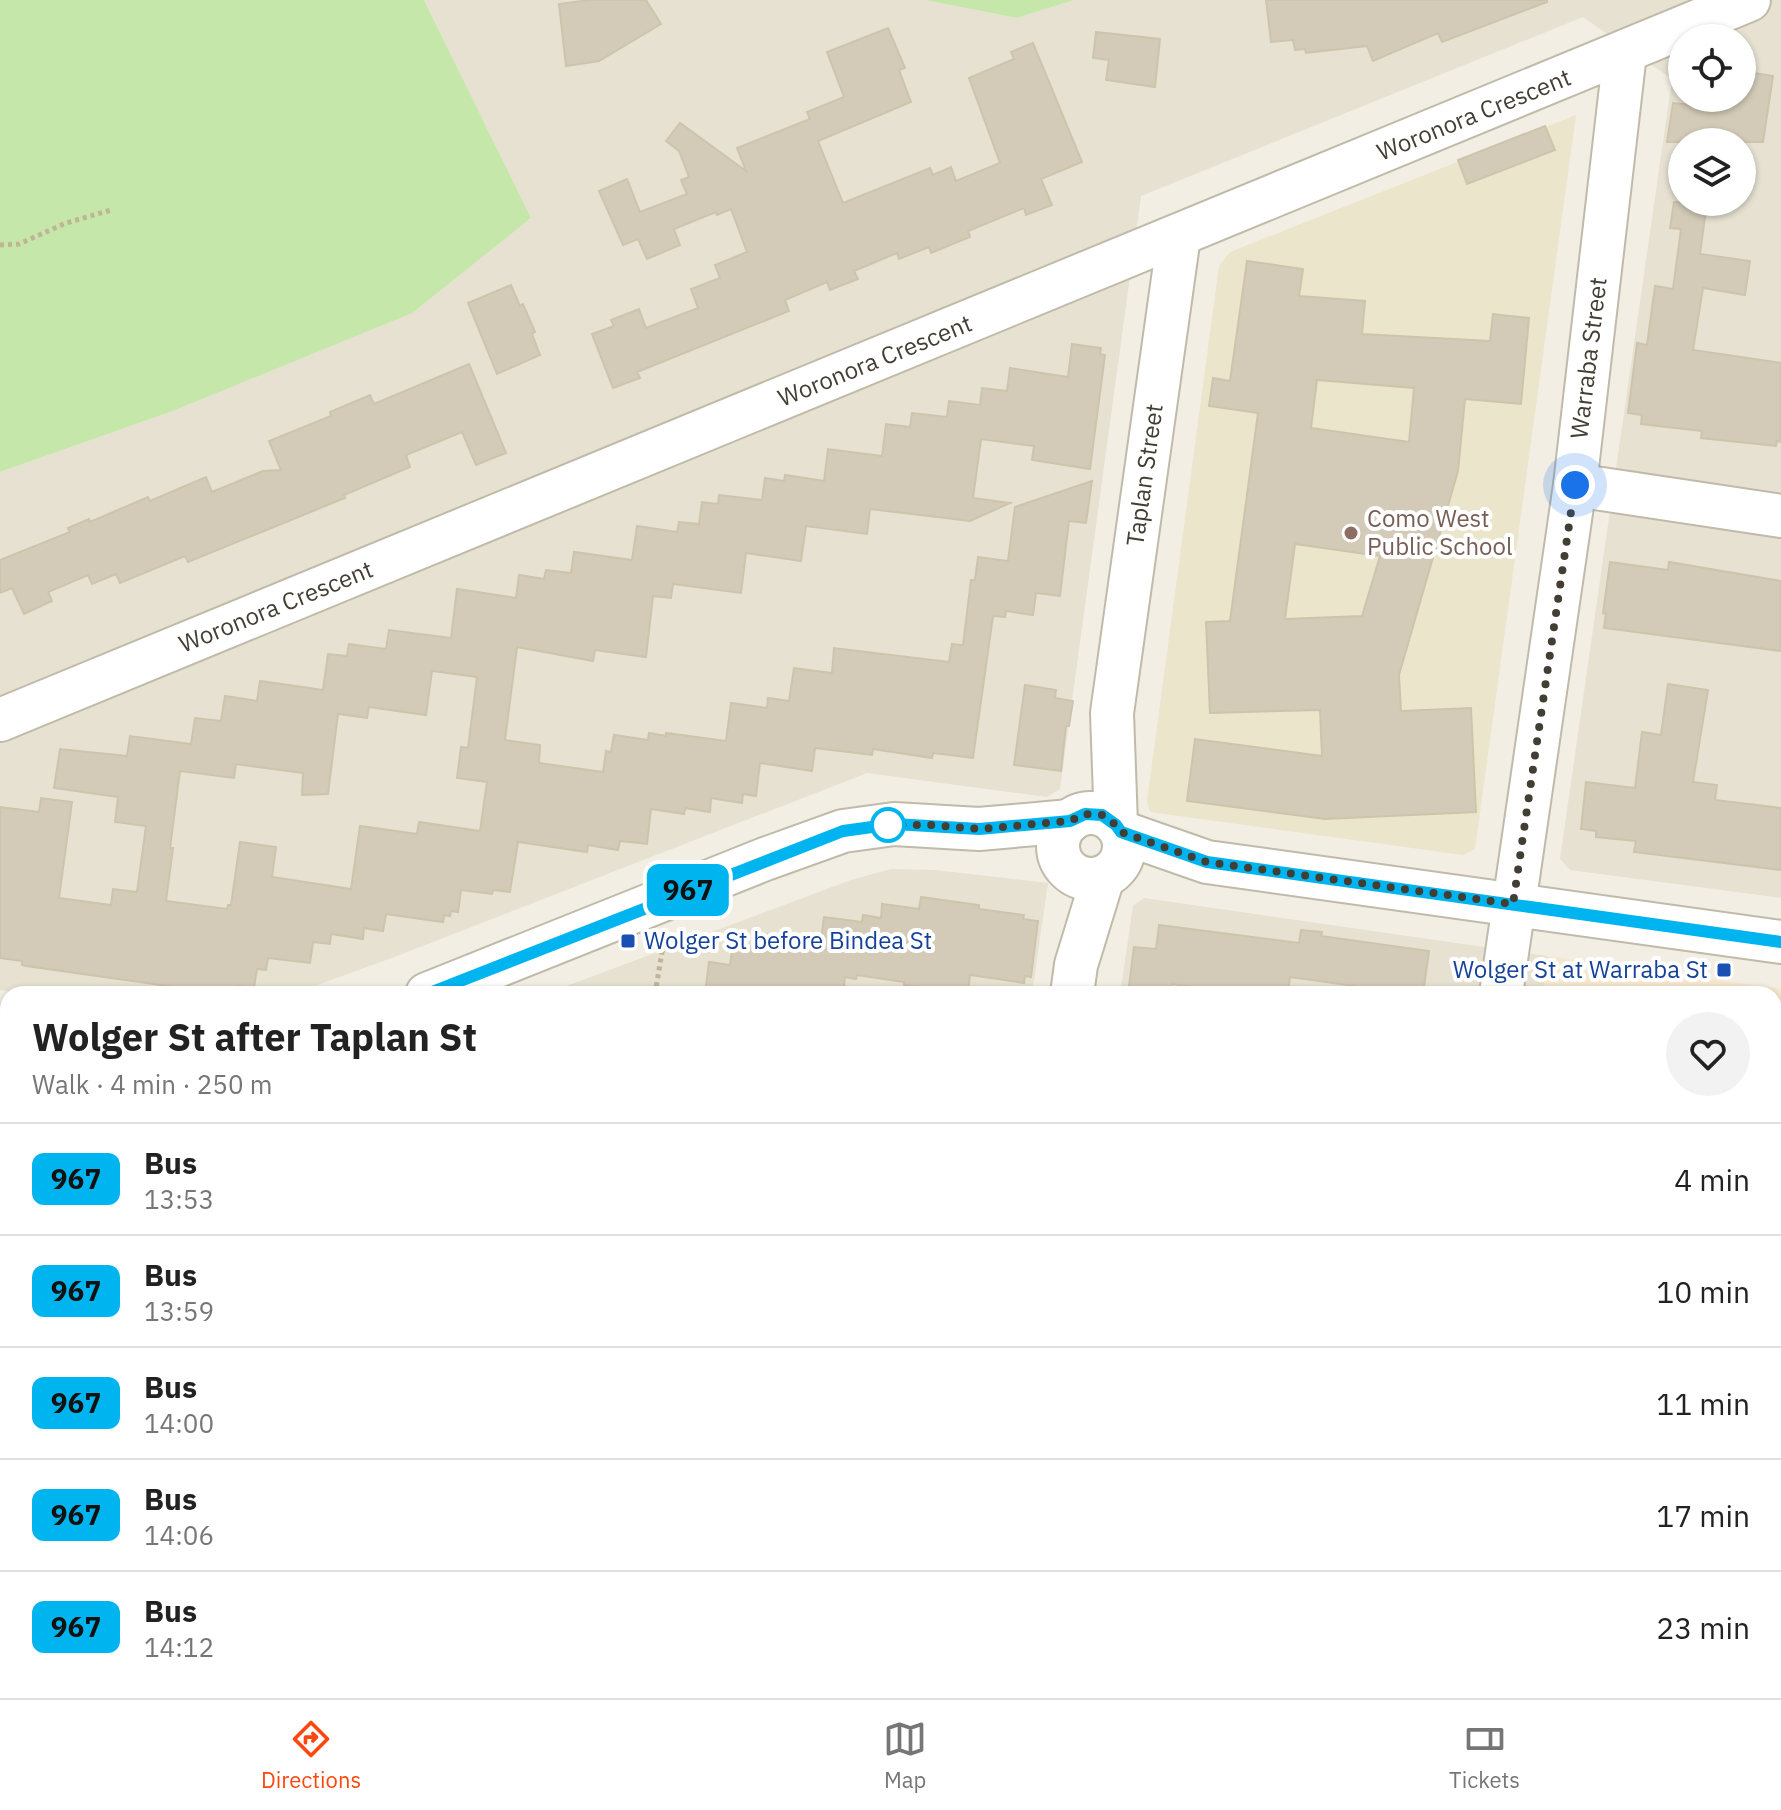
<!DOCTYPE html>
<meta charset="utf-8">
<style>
body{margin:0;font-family:"IBM Plex Sans",sans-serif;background:#f2f2f2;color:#222;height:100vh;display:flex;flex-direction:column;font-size:30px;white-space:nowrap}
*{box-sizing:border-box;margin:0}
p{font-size:26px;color:#767676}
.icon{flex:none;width:44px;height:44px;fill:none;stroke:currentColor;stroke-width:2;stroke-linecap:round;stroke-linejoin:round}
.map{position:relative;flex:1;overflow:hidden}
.details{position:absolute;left:0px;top:986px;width:1782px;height:712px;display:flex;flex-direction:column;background:#fff;border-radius:24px 24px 0 0;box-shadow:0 2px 6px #0004}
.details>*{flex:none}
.badge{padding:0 16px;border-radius:12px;font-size:28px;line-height:52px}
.buttons{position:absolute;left:1668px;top:24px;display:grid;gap:16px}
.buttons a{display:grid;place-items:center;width:88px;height:88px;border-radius:50%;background:#fff;box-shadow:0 2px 6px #0004;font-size:40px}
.you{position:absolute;width:40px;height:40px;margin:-20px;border:6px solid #fff;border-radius:50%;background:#1a73e8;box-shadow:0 0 0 12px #1a73e833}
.map>.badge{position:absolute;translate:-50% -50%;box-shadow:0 0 0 4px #fff}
.round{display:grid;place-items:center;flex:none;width:84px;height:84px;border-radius:42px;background:#f2f2f2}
.headline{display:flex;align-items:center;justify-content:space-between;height:136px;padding:0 32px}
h1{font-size:38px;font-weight:700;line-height:60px}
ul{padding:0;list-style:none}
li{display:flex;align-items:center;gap:24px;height:112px;padding:0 32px;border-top:2px solid #e0e0e0}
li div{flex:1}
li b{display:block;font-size:30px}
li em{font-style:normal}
li .badge{min-width:88px;font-weight:700;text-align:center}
.menu{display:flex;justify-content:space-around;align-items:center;height:112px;border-top:2px solid #e0e0e0;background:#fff;font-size:22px;color:#767676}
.menu a{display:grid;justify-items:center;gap:4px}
.menu .on{color:#fc480f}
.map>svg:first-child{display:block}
.residential{fill:#e6e1d1;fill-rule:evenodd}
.commercial{fill:#f5e7cd}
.education{fill:#ebe5cc}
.green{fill:#c6e7aa}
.building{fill:#d3cbb8;stroke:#cec4ab;stroke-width:2;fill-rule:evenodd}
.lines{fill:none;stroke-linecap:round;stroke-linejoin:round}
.minor-casing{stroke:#c0baa8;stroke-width:46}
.path{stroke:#bfb496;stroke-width:5;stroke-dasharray:4 4;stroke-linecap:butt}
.minor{stroke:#fff;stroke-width:42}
.line-casing{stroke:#fff;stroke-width:18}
.line{stroke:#00b5ef;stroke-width:12}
.walk{stroke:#433e33;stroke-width:8;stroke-dasharray:0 14.4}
.education-dot{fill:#8d6e63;stroke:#fff;stroke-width:3}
.stop-dot{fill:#fff;stroke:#00b5ef;stroke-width:4}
.transit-dot{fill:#1a4fb4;stroke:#fff;stroke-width:3}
.labels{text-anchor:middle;stroke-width:8;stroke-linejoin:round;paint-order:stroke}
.street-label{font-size:24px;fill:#433e33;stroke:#fff}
.education-label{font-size:24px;fill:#785e54;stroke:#fff;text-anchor:start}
.transit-label{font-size:24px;fill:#164399;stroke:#fff;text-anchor:start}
</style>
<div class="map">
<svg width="1781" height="1698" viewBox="0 0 1781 1698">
<rect width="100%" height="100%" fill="#f2eee3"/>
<g class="residential">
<path d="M424 0H925L1017 18 1074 0H1781V898L1570 870 1560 859 1672 79 1583 17 1141 196 1060 789 1047 797 867 773 397 956 293 994H31L0 990V472L170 412 531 219ZM1682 38H1742V98H1682ZM1682 142H1742V202H1682Z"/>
<path d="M891 869 935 870 1048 883 1032 994H545L851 880Z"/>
<path d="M1144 898 1547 956 1543 994H1120L1133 906Z"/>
<path d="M0 1076 8 1077V1690H900L899 1698H0Z"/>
<path d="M1774 1170 1781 1171V1698H976L977 1690H1774Z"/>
</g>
<path class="commercial" d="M1547 956 1781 989V1171L1774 1170V994H1543Z"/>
<path class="education" d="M1576 115 1475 849 1463 855 1150 812 1147 801 1219 266 1230 252Z"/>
<g class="green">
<path d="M0 0H424L531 218 412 313 170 412 0 472Z"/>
<path d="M925 0H1074L1017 18Z"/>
</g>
<g class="building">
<path d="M590 0H646L661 24 599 61 566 66 559 4Z"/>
<path d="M1266 0H1547V2L1442 42 1438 33 1373 61 1367 46 1306 53 1305 49 1295 50 1293 40 1271 42Z"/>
<path d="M888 28 905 68 899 70 911 102 818 141 843 203 930 168 933 175 951 167 956 181 1000 163 969 78 1014 59 1011 52 1033 43 1082 162 1041 179 1052 205 1026 215 1024 208 968 231 970 237 931 253 929 247 899 259 897 253 854 271 858 279 830 290 827 282 785 300 789 311 637 372 640 378 613 388 592 334 614 326 611 320 639 309 646 328 698 308 691 289 720 278 715 265 747 252 731 209 717 215 716 212 674 229 680 245 647 259 638 239 623 245 599 191 627 179 640 212 687 194 681 180 689 177 679 151 666 141 680 123 746 171 737 148 810 119 807 112 844 97 827 52Z"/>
<path d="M1096 32 1160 39 1155 87 1106 80 1109 60 1093 58Z"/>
<path d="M1742 71 1773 76 1763 142H1667L1673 103 1693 105 1694 98H1742Z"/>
<path d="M1545 126 1555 150 1467 184 1458 160Z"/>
<path d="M1674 202H1707L1700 254 1750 261 1745 295 1703 288 1693 350 1781 363V442L1777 441 1776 446 1701 438 1702 431 1641 424 1642 415 1628 413 1637 343 1647 345 1655 286 1673 289 1681 229 1670 228Z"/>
<path d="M1247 261 1303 269 1299 296 1365 301 1362 334 1490 341 1493 314 1529 318 1521 404 1465 399 1458 471 1399 675 1401 711 1471 708 1476 812 1325 819 1187 801 1195 739 1322 756 1320 710 1210 713 1206 622 1230 621 1258 413 1209 406 1213 378 1230 381ZM1317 380 1414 388 1409 442 1311 428ZM1295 544 1380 556 1362 616 1285 619Z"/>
<path d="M511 285 520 306 523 304 535 332 532 334 540 355 497 374 468 303Z"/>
<path d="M1072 344 1101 348 1100 354 1105 355 1090 469 1032 460 1034 446 981 439 973 498 1010 503 970 521 870 509 867 534 806 526 801 561 746 553 741 593 673 584 671 598 653 596 646 657 595 650 593 661 517 647 505 740 540 745 539 763 603 772 606 751 611 752 614 735 648 740 649 733 666 736V733L726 741 731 703 767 708 768 698 789 701 794 668 832 673 834 648 949 662 952 644 963 645 971 580H975L978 557 1008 561 1015 507 1092 481 1086 523 1069 521 1060 596 1036 593 1033 615 1006 611 1005 617 993 616 973 758 933 753 932 758 873 749 872 755 815 748 812 771 760 763 756 796 743 794 742 803 711 798 710 812 685 808 684 814 651 809 647 844 620 841 618 850 588 845 587 852 518 842 510 892 493 890 492 894 461 890 458 912 451 911 450 916 444 915 443 922 386 914 383 931 364 928 363 939 331 934 330 944 313 942 310 963 268 958 266 970 257 969 254 988 239 986 238 993 182 988 26 966 22 965V961L0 958V807L39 812 41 798 72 802 59 898 111 905 113 889 137 892 146 826 115 822 118 797 54 788 60 749 127 756 130 736 191 744 195 718 221 721 225 696 257 701 260 681 323 690 328 654 347 656 349 644 386 649 389 630 451 638 457 589 516 598 519 575 544 579 546 570 571 573 574 552 632 560 637 526 677 532 679 522 699 524 702 502 718 504 719 495 762 500 765 478 784 481 785 475 824 481 828 449 882 456 886 424 910 427 912 413 947 417 949 401 980 405 982 388 1007 391 1010 368 1068 377ZM432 671 477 677 468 748 461 747 457 778 487 782 480 831 419 822 417 834 360 826 351 889 272 877 276 847 240 842 231 905H228L227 909 166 901 173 848H170L180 771 234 778 236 764 303 773 302 795 328 794 338 714 367 718 369 707 426 715Z"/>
<path d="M469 364 506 453 476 465 462 432 406 455 410 467 344 495 345 498 188 562 185 556 120 583 116 574 92 584 88 575 48 592 52 601 24 614 12 588 0 593V560L70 532 68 528 89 519 90 522 148 497 150 501 206 477 212 492 263 471 281 470 269 441 331 416 330 412 370 395 374 404Z"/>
<path d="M1610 562 1668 570 1669 562 1781 581V651L1604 628 1606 614 1603 613Z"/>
<path d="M1668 684 1708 690 1693 782 1717 785 1715 800 1781 808V870L1634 852 1636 841 1596 837V831L1581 829 1586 782 1635 788 1642 732 1661 735Z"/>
<path d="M1025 685 1056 690 1055 698 1073 701 1069 726H1066L1061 771 1014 765Z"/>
<path d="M921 897 979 905V909L1024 915 1023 919 1038 921 1031 977 1025 976 1024 983 970 975 968 993 904 985V982L857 975 856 979 845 977 843 994 799 988 798 994H705L709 962 730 965 733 945 762 949 764 934 821 941 824 917 862 922 863 915 881 918 882 904 919 909Z"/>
<path d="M1159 925 1299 943 1301 930 1322 932 1321 936 1429 951 1423 994H1354L1355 986 1290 977 1288 994H1240L1172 984 1170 994H1128L1134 947 1156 949Z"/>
</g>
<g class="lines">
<g class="minor-casing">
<g id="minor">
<path d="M1575 485 1781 516"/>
<path d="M0 720 1749 0"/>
<circle cx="1091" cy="846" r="33"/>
<path d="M1116 825 1112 713 1179 236"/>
<path d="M1121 832 1207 862 1781 942"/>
<path d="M427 994 765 859 843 831 894 824 979 829 1070 821"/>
<path d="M1072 994 1076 965 1103 877"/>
<path d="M1501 994 1575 485 1625 53"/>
<path d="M0 1033 8 1035"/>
<path d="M0 1451 8 1452"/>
<path d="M1663 1690 1724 1698"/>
<path d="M464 1698 466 1690"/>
<path d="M935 1698 936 1690"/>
<path d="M1397 1698 1398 1690"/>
</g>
</g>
<g class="path">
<path d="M0 245 19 244 66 223 111 210"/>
<path d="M655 994 664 940"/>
</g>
<use href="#minor" class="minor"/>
</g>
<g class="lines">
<g class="line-casing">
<path id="line" d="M427 994 843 831 894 824 979 829 1070 821 1085 814 1102 815 1116 825 1121 832 1207 862 1781 942"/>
</g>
<use href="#line" class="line"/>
<path class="walk" d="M888 825H931L979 829 1070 821 1085 814 1102 815 1116 825 1121 832 1207 862 1513 904 1575 485"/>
</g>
<circle class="education-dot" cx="1351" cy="533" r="8"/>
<circle class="stop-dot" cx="888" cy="825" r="16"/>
<g class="transit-dot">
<rect x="620" y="933" width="16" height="16" rx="4"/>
<rect x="1716" y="962" width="16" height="16" rx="4"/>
</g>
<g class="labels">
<g class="street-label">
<text transform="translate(1474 115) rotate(-22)" y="8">Woronora Crescent</text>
<text transform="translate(1589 358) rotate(-83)" y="8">Warraba Street</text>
<text transform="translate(875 361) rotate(-22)" y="8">Woronora Crescent</text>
<text transform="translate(1145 475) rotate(-82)" y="8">Taplan Street</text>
<text transform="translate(276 607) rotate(-22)" y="8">Woronora Crescent</text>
</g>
<g class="education-label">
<text x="1367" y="527">Como West<tspan x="1367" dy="28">Public School</tspan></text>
</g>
<g class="transit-label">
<text x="644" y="949">Wolger St before Bindea St</text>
<text x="1708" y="978" text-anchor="end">Wolger St at Warraba St</text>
</g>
</g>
</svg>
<div class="buttons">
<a><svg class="icon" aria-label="locate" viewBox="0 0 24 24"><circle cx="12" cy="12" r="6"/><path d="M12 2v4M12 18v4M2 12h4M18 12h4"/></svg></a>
<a><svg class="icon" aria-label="layers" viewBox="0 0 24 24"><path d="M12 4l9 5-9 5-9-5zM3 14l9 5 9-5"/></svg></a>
</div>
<div class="you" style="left:1575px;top:485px"></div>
<b class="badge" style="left:688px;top:890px;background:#00b5ef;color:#111">967</b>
<section class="details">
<div class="headline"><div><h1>Wolger St after Taplan St</h1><p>Walk · 4 min · 250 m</p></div><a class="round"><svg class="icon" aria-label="heart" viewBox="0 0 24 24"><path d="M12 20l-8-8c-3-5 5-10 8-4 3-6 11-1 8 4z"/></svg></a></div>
<ul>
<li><span class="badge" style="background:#00b5ef;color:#111">967</span><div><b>Bus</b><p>13:53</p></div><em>4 min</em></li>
<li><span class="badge" style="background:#00b5ef;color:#111">967</span><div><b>Bus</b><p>13:59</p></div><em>10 min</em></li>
<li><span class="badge" style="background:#00b5ef;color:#111">967</span><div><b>Bus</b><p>14:00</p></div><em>11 min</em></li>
<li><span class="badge" style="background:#00b5ef;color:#111">967</span><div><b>Bus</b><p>14:06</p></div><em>17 min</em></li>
<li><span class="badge" style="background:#00b5ef;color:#111">967</span><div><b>Bus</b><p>14:12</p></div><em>23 min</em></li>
</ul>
</section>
</div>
<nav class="menu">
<a class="on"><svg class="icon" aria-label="directions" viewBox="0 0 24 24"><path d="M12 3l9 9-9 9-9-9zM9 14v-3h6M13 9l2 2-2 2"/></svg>Directions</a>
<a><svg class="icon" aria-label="map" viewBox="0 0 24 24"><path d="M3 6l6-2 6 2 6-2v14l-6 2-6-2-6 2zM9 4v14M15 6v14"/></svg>Map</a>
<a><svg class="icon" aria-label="tickets" viewBox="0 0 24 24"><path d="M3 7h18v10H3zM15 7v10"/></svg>Tickets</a>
</nav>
